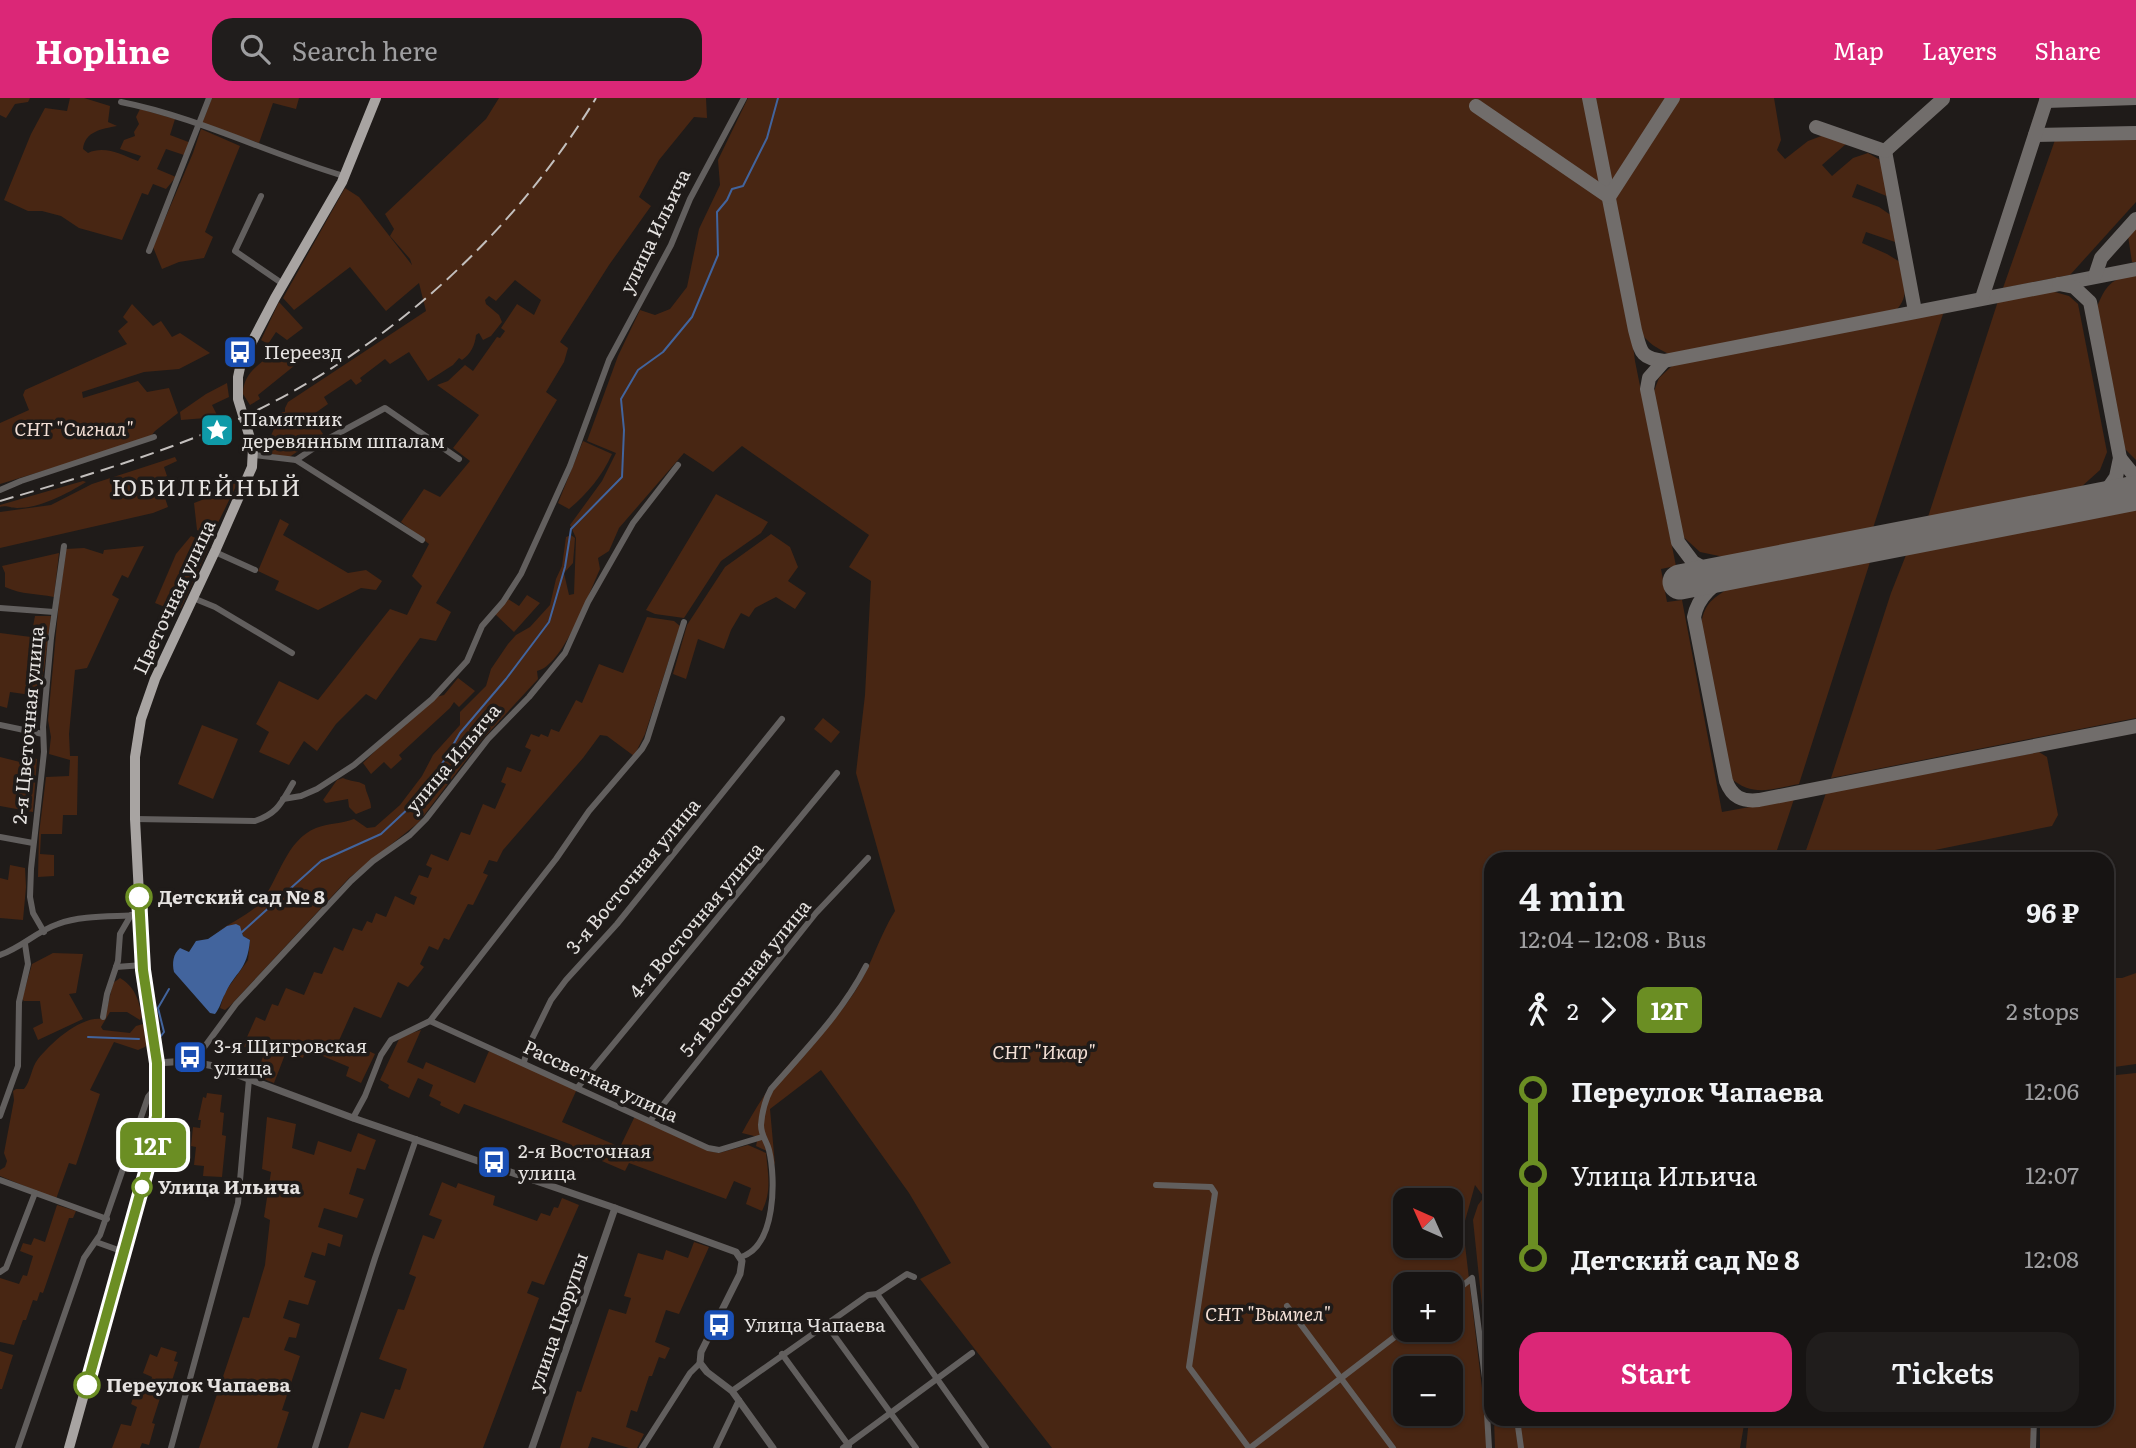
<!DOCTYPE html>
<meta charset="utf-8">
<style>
body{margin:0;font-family:Literata,serif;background:#201d1c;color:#f1f3f6;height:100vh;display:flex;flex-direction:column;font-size:26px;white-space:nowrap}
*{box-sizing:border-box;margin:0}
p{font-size:23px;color:#9e9ea0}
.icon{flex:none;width:38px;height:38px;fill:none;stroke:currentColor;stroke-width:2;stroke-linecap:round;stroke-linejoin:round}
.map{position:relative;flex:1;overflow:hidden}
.side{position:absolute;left:1484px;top:754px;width:630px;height:574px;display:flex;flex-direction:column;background:#171413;border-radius:21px;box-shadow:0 2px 5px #0004,0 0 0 2px #363333}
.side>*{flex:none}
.badge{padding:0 14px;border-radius:10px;font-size:24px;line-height:46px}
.needle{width:46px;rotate:315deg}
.controls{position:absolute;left:1393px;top:1090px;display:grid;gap:14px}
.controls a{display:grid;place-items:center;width:70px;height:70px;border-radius:14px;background:#171413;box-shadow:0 2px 5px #0004,0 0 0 2px #363333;font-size:35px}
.map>.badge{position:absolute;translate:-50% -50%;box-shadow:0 0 0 4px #fff}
.legs{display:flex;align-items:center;gap:10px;height:77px;padding:0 35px;font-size:23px}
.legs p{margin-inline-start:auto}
.summary{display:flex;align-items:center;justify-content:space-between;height:119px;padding:0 35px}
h1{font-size:38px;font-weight:600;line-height:52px}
.button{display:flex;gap:14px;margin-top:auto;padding:14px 35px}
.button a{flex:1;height:80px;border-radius:21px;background:#db2777;color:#fff;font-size:28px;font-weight:600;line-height:80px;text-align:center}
.button a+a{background:#201d1c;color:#f1f3f6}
ul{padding:0 35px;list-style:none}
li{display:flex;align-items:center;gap:24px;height:84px;font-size:26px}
li i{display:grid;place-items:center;width:10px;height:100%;margin:0 9px;background:currentColor}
li i::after{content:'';width:18px;height:18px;margin:-9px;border:5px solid;border-radius:50%;background:#171413}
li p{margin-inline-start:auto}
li:first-child i{background:linear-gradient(#0000 50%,currentColor 0)}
li:last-child i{background:linear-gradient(currentColor 50%,#0000 0)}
header{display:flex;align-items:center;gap:42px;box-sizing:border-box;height:98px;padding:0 35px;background:#db2777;color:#fff}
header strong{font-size:33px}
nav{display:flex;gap:38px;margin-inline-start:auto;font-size:24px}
.search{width:490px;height:63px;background:#201d1c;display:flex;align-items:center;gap:18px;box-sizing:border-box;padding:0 24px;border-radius:21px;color:#9e9ea0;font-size:26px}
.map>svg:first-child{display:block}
.green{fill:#482613;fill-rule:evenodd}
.water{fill:#42649d}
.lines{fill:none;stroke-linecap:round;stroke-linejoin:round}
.stream{stroke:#42649d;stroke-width:2}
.taxiway{stroke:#716d6b;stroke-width:14}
.runway{stroke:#716d6b;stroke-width:35}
.minor{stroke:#625f5e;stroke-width:6}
.tertiary{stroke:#625f5e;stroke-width:7}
.primary{stroke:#a8a4a2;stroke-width:10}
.rail{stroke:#c3bfbd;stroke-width:2;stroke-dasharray:14 7;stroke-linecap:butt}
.line-1-casing{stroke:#fff;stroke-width:16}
.line-1{stroke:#6b8e23;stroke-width:10}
.stop-1-dot{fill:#fff;stroke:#6b8e23;stroke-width:3.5}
.labels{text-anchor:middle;stroke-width:7;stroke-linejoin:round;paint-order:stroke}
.street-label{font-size:19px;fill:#e5e2e0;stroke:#1f1b19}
.poi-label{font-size:19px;fill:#e5e2e0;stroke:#1f1b19;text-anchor:start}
.park-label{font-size:19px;font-style:italic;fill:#f3dfd5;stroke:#1f1b19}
.stop-label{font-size:19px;font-weight:bold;fill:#e5e2e0;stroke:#1f1b19;text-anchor:start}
.quarter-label{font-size:23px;letter-spacing:2px;fill:#e5e2e0;stroke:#1f1b19}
</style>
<header>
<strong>Hopline</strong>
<div class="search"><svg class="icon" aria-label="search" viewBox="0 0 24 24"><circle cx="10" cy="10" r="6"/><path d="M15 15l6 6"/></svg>Search here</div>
<nav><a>Map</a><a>Layers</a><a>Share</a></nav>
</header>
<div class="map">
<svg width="2136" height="1350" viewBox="0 0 2136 1350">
<rect width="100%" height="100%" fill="#1f1b19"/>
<g class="green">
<path d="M0 0H30L28 4 15 6 6 20 0 17Z"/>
<path d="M70 0H84L110 8 108 24 117 28C102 31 85 33 83 51L88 55C105 47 122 57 138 63L141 58 120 51 124 42 135 38 134 34 139 26 136 19 140 11 175 21 170 37 191 45 184 57 166 51 157 71 176 79 166 91 153 86 148 97 142 95 122 142 79 130 61 118 42 113H28L4 102 31 36 45 10 67 13Z"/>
<path d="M212 0H299L296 11 273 5 259 45 202 25Z"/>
<path d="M499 0H706L707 20 694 19 659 62 639 99 651 108 609 167 560 244 568 250 564 264 546 294 557 302 436 505 451 514 437 541 436 543 420 540 376 602 366 596 336 626 317 653 304 643 289 667 259 654 269 634 256 626 279 583 318 602 390 511 407 517 422 488 412 478 429 446 401 424 424 391 440 399 470 363 453 350 479 317 437 287 448 283 465 267 473 273 497 239 500 240 505 233 501 230 517 206 534 217 541 202 515 182 496 203 489 198 485 202 486 206 499 217 502 224 491 238 483 242 479 235 476 237C475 247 471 256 462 262L459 260 453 267 428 283 409 254 390 266 385 261 360 280 362 283 356 287 351 281 324 299 328 306 311 318 323 336 288 360 271 356 266 348 282 314H285V310L288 304 426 213 419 185 386 213 350 169 294 212 283 200 345 90 359 99 412 167 410 161 390 138 394 131 385 116 486 21Z"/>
<path d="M748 0H1774L1781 42 1777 52 1785 61 1808 43 1824 37 1846 46 1822 67 1832 78 1853 60 1868 55 1882 63 1889 99 1857 86 1852 99 1879 109 1892 118 1898 145 1866 134 1862 145 1887 156 1900 164C1904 182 1910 197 1897 211L1671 257C1659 251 1644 244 1640 231L1631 233 1635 263 1676 468 1661 471 1667 504 1682 502 1722 714 1794 701 1774 761H1491V1293L1473 1122 1478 1107 1484 1099 1475 1087 1463 1130 1486 1324 1487 1350H1052L920 1181 951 1165 909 1095 821 972 770 1011 775 1067 769 1054 756 1048 758 1039 742 1035C754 1013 767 991 784 972 804 948 829 930 847 905 870 875 876 844 895 813L856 675 865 597 871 483 849 469 869 437 742 348 713 374 684 355 619 430 609 453 598 460 600 471C589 495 563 568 537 573L538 581 480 644 418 725 349 780 230 908 225 912 220 910 225 894 248 862 250 842 243 838 242 834 227 828 215 835C227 827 252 815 261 804 279 781 286 742 316 730 328 725 342 726 354 721L367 730 375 729 400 707 422 678 433 657 460 627V614L486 588 491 571 508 546 516 537 530 529 550 507 556 481 562 468 566 439 571 437 575 440 573 465 564 475 569 497 574 496 576 440 570 427 602 383 616 355 587 343 618 258 640 212 655 217 670 211 687 189 699 131 720 87 718 62ZM1405 1102H1451V1148H1405ZM1405 1186H1451V1232H1405ZM1405 1270H1451V1316H1405Z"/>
<path d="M201 31 240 48 205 134 213 139 204 160 179 164 162 171 153 149 193 55Z"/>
<path d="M2136 41V104L2070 177 2003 190 2055 42Z"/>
<path d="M2136 129V164H2132L2128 138Z"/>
<path d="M2136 176V362L2124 350 2096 211C2106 187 2110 181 2136 176Z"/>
<path d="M2048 192 2069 198 2078 206 2107 354 2100 372 2080 390 1928 419 1998 203Z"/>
<path d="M279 204 303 230 287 242 276 234 268 246 261 242Z"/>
<path d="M132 206 153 228 161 223 172 239 180 235 210 255 179 271 144 274 82 294 83 300 138 283 147 294 169 290 178 315 155 333 151 338 125 348 0 386V325L29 312 23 297 25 292 127 246 118 233 128 224 123 219Z"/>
<path d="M1944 213 1873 430 1724 459 1700 454 1679 435 1652 298 1659 280 1673 267Z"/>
<path d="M272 256 294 268 258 297 260 301 250 307 243 296C243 276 258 267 272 256Z"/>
<path d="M227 285 229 299 212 307 218 319 181 322 180 314 206 296Z"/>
<path d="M583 343 612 356C602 378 588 395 569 411L558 405Z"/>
<path d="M175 359 177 363 164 369 167 378 152 385 158 399 164 397 168 409 153 415 0 450V414L51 407 92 386Z"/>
<path d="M231 379 238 384 211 439 197 432 194 405 220 395 217 385Z"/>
<path d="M83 383 86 384C67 396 40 410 17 410 9 410 8 407 0 409V407Z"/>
<path d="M716 396 768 424 761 435 721 463 684 520 655 516 646 512Z"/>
<path d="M2136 412V620L1831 680 1891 495 1906 457Z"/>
<path d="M280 421 289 426 283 437 348 475 366 472 382 483 376 492 361 490 318 512 275 492 279 483 258 473Z"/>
<path d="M771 436 790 449 798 469 788 483 806 495 795 511 776 499 755 510 749 519 741 515 731 532 724 551 698 541 686 581 673 576 687 527 725 469Z"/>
<path d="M191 438 207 445 209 449 181 510 170 511 155 505 176 456Z"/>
<path d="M144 448 128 480 122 477 112 497 119 501 87 570 75 572 69 636 70 658H78L77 717H63L62 736H41L40 756 54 757V778L38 779 39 736 46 679 69 678 70 662 49 656 51 639 48 622 59 503 66 451 84 450 103 456 104 452Z"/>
<path d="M59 455 54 499C35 495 23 497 5 489V475L2 468Z"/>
<path d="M1870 464 1799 686C1770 691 1754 700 1729 679L1700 531C1704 509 1707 504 1726 492Z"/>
<path d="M527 497 540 505 514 534 495 516 508 501 519 508Z"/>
<path d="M35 518H51L44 572 38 598 10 594 7 610 0 608V535L31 539Z"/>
<path d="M647 519 674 523 680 528 645 636 634 658 607 638 600 637 583 660 503 752 497 764 489 762 483 775 488 777 473 807 468 806 449 842 444 840 438 852 429 848 420 866 424 869 408 889 398 884 381 920 354 909 337 947 355 955 358 948 375 956 361 985 346 978 349 969 306 951 303 960 286 954 274 985 256 978 264 956 243 948 256 919 265 923 272 906 278 908 286 890 304 897 314 874 322 876 334 849 343 853 353 830 362 833 367 823 372 825 376 815 386 819 395 798 414 807 417 799 410 796 419 777 428 780 432 770 426 767 431 756 448 763 461 734 470 737 483 706 495 711 506 686 501 684 507 669 521 674 531 652 525 649 531 636 539 639 541 636 548 639 551 631 559 634 576 602 582 605 599 566 623 575Z"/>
<path d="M458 580 475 593 459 609 454 604 450 610 399 657 402 661 391 671 384 664 371 676 363 665 402 626 436 599 444 597Z"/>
<path d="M823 620 840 634 831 645 814 631Z"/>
<path d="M202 627 238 641 213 701 178 686Z"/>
<path d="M2039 654 2047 659 2058 717 2052 728 1891 761H1807L1804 758 1826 695Z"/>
<path d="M25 658 37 661 33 714 0 708V659L24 665Z"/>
<path d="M343 680C351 684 357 682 365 687 366 696 371 701 371 710L356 716 349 709 348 701 326 705 323 702 337 682Z"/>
<path d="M10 767 25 770 26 789 23 822 0 820V780L8 782Z"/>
<path d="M53 855 83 856 76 895 69 896 83 921 38 942 33 930 43 925 40 903H24L22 901 32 866Z"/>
<path d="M2107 870 2112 880H2122L2136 875V966L2107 970Z"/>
<path d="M120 880C135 889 139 902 142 919L140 922 127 914H110L101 929 103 932 130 935 136 928 143 926 147 946 145 949 138 952 114 944 90 992 100 996 76 1067 69 1065 56 1101 0 1078V1072L5 1069 7 1063 4 1055 14 1002 13 993 16 991H24C31 983 31 970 38 961 51 945 80 918 102 921L106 915 113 885Z"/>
<path d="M421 932 407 964 423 971 426 964 475 985 489 953 577 991 562 1024 620 1049 635 1018 709 1053 719 1055 748 1047 766 1055C768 1077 772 1093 762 1113L746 1106 751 1090 734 1083 726 1101 629 1065 625 1073 572 1050V1047L464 1006 459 1016 440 1007 441 1004 429 998 433 987 418 980 409 1000 388 990 389 987 380 982 400 939Z"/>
<path d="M2136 975V1350H2040V1321H2107V978Z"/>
<path d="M207 995 222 997 220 1014 224 1015 222 1037 226 1038 222 1079 203 1078 204 1068 194 1067 196 1049 191 1048 193 1029 200 1030 201 1022H198L203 999 206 1000Z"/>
<path d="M267 1019 296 1026 292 1050 314 1057 318 1043 351 1054 358 1035 376 1042 365 1072 357 1070 349 1096 364 1101 357 1120 324 1110 318 1129 343 1137 340 1149 328 1145 325 1158 312 1154 304 1179 316 1183 308 1207 289 1202 283 1220 300 1226 296 1240 289 1239 284 1252 300 1258 282 1312 289 1314 277 1350H199L243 1219 249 1220 265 1167 270 1122 264 1119 271 1074 262 1071Z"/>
<path d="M442 1084 456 1090 458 1085 495 1098 493 1107 537 1123 541 1115 550 1118 554 1109 558 1110 562 1100 579 1107 544 1187 532 1183 527 1195 539 1200 483 1350H348L361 1314 384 1321 395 1291 400 1292 407 1271 379 1261 398 1211 404 1212 416 1179 409 1176 423 1137 434 1141 442 1122 429 1117Z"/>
<path d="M57 1107 76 1113 73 1120H69L43 1195 40 1194 37 1203 33 1202 26 1222H23L14 1247 0 1244V1180L19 1186 23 1177 27 1178 33 1158 20 1153 23 1145 31 1147 34 1140 45 1144Z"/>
<path d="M694 1144 709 1149 679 1216 666 1212 655 1244 670 1250 665 1261 659 1259 652 1278H649L637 1314 631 1312 626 1329 644 1336 637 1350H629L592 1339 588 1350H560L577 1293 581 1294 609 1211 626 1216 631 1200 624 1198 638 1155 663 1162 666 1152 688 1160Z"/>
<path d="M161 1249 177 1254 174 1263 178 1264 168 1295 162 1294 152 1325 155 1326 149 1347 142 1345 140 1350H112L121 1326 131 1328 137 1309 131 1306 135 1294 140 1295 142 1287 149 1289 152 1279 143 1275 150 1256 157 1259Z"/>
<path d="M0 1253 13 1257 2 1291H0Z"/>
<path d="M1494 1321H1745L1740 1350H1495Z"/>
<path d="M1749 1321H2034V1350H1746Z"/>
</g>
<path class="water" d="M236 826 240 828 243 838 250 842C247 874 236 872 225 896 221 903 220 910 215 916L210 915 174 874C172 865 173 856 180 850L189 854 196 843 208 841 227 828Z"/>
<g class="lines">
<g class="stream">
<path d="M242 834 321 763 381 736 425 695 460 635 506 581 549 524 565 469 571 431 622 379 624 332 621 301 638 272 663 254 692 219 718 157 717 114 727 102 732 91 743 88 767 40 778 0"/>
<path d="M161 938 164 934 158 910 169 891"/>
<path d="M88 939 139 941"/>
</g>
<g class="taxiway">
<path d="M1589 0 1635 232C1641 254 1640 260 1664 263L2136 171"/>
<path d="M2046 3 2136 0"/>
<path d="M1476 8 1609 99 1673 0"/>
<path d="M1816 29 1885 53 1915 213"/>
<path d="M2035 37 2136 35"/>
<path d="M1885 53 1943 1"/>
<path d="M2095 178 2101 160 2136 121"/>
<path d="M2059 186 2074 189 2090 204 2105 281 2120 360 2116 379 2100 402"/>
<path d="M1982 200 2047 0"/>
<path d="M1664 263 1649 280 1647 291 1678 444 1693 464 1716 477"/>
<path d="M2120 360 2136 380"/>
<path d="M1733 474C1715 486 1698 497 1694 519L1726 683C1732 699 1742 704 1759 702L2136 628"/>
</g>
<path class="runway" d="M1680 484 2136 395"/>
<g class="minor">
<path d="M121 4C197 19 269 56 344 78"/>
<path d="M261 98 235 153 283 186"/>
<path d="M149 153 209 0"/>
<path d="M254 357 296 362 326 342 385 310 459 361"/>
<path d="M296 362 422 442"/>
<path d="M0 392 21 383 154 339"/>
<path d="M215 454 255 472"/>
<path d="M193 500 215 509 292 555"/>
<path d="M0 510 54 514"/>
<path d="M0 627 43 636"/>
<path d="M283 701 301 698 317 691 354 667 432 601 467 563 482 528 503 504 521 476 570 368 609 262 671 147 690 101 744 0"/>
<path d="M135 721 255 723C278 715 281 705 293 685"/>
<path d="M0 739 33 745"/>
<path d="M44 834 33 815 30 799 31 771 44 654 43 629 51 540 64 448"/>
<path d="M0 857C21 850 37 833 58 826 82 817 114 819 139 817"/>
<path d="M116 869 143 867"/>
<path d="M103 919 107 896 118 863 120 836 131 817"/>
<path d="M430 923 708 1050 719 1052 762 1039"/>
<path d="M194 963 236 906 351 783 373 763 410 737 426 721 488 641 529 599 565 555 588 504 633 425 678 367"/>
<path d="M524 964 528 949 551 902 566 882 617 826 782 621"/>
<path d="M578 989 837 675"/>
<path d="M0 1018 18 968 19 904 28 866 25 846"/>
<path d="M353 1020 365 998 381 957 391 942 430 923 556 761 589 713 642 651 647 642 684 524"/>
<path d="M650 1023 816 815 868 760"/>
<path d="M0 1082 107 1121"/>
<path d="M1156 1087 1211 1089 1215 1095 1189 1269 1249 1350"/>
<path d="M96 1144 124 1154"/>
<path d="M741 1159C776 1148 776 1081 769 1052 767 1043 761 1038 761 1027 762 1014 765 1002 771 991 805 952 842 915 866 868"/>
<path d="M0 1174 6 1170 35 1095"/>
<path d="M877 1196 986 1350"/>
<path d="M1451 1197 1472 1180 1485 1280 1489 1350"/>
<path d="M1287 1208 1393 1350"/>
<path d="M826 1226 916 1350"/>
<path d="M782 1256 849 1348"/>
<path d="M732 1293 868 1197 877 1196 907 1176 914 1179"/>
<path d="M1517 1321 1521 1350"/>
<path d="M18 1350 84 1160 100 1137 148 999 157 988"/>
<path d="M171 1350 238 1105 249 981"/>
<path d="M315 1350 375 1160 416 1041"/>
<path d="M642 1350 690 1275 700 1265"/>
<path d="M716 1350 739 1302"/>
<path d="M843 1350 972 1255"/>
<path d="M1250 1350 1405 1231"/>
<path d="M2033 1350 2034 1321"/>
</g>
<g class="tertiary">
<path d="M157 965 187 963 214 968 353 1020 615 1110 736 1154 742 1163 740 1176 701 1254 700 1265 707 1274 732 1293 773 1350"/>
<path d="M532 1350 615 1110"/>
</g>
<path class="primary" d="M69 1350 148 1067 157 1018V965L143 872 135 721V659L141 621 155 581 216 451 252 369 253 350 238 301V279L241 265 275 200 342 84 376 0"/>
<path class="rail" d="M0 403C82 379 164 355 241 320 387 252 513 137 596 0"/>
</g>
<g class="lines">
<g class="line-1-casing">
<path id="line-1" d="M87 1287 148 1067 157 1018V965L143 872 139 799"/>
</g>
<use href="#line-1" class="line-1"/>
</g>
<defs>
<g id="bus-square" transform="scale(1.75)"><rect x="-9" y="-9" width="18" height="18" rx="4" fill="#1a4fb4" stroke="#1f1b19"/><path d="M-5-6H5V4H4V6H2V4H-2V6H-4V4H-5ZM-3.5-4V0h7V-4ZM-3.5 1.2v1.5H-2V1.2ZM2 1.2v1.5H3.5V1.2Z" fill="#fff"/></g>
<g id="sight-square" transform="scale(1.75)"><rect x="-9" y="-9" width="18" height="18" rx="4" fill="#0f9aa8" stroke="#1f1b19"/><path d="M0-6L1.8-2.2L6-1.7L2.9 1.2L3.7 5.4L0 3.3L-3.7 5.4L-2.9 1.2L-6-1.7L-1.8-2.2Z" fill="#fff"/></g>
</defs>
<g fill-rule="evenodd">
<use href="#bus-square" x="240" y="254"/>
<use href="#sight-square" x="217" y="332"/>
<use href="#bus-square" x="190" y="959"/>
<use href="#bus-square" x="494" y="1064"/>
<use href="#bus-square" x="719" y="1227"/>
</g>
<g class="stop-1-dot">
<circle cx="139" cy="799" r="12"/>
<circle cx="142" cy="1089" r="9"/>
<circle cx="87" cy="1287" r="12"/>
</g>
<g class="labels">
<g class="street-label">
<text transform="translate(655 133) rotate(-64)" y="7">улица Ильича</text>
<text transform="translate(174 499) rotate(-65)" y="7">Цветочная улица</text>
<text transform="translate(28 627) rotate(-85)" y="7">2-я Цветочная улица</text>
<text transform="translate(453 660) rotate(-50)" y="7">улица Ильича</text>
<text transform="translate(633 778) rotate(-50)" y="7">3-я Восточная улица</text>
<text transform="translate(696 822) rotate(-50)" y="7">4-я Восточная улица</text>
<text transform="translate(745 880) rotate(-51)" y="7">5-я Восточная улица</text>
<text transform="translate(601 983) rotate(25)" y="7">Рассветная улица</text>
<text transform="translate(558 1224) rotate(-71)" y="7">улица Цюрупы</text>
</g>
<g class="poi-label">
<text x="264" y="261">Переезд</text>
<text x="242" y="328">Памятник<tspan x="242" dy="22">деревянным шпалам</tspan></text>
<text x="214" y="955">3-я Щигровская<tspan x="214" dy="22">улица</tspan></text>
<text x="518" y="1060">2-я Восточная<tspan x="518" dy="22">улица</tspan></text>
<text x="744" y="1234">Улица Чапаева</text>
</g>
<g class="park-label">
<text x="74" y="338">СНТ "Сигнал"</text>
<text x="1044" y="961">СНТ "Икар"</text>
<text x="1268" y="1223">СНТ "Вымпел"</text>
</g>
<g class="stop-label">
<text x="158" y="806">Детский сад № 8</text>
<text x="158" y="1096">Улица Ильича</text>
<text x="106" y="1294">Переулок Чапаева</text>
</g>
<g class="quarter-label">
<text x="207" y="398">ЮБИЛЕЙНЫЙ</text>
</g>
</g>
</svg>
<div class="controls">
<a><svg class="needle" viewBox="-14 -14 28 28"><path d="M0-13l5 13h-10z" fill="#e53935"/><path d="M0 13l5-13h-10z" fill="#9e9ea0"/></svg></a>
<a>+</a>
<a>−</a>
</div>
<b class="badge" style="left:153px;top:1047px;background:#6b8e23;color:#fff">12Г</b>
<section class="side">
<div class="summary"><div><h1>4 min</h1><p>12:04 – 12:08 · Bus</p></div><b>96 ₽</b></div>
<div class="legs"><svg class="icon" aria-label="walk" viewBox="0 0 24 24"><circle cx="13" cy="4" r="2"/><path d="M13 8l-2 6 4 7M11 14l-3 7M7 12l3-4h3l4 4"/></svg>2<svg class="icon" aria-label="forward" viewBox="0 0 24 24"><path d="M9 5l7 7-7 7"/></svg><b class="badge" style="background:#6b8e23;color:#fff">12Г</b><p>2 stops</p></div>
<ul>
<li><i style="color:#6b8e23"></i><b>Переулок Чапаева</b><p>12:06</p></li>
<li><i style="color:#6b8e23"></i><span>Улица Ильича</span><p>12:07</p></li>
<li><i style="color:#6b8e23"></i><b>Детский сад № 8</b><p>12:08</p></li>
</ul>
<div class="button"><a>Start</a><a>Tickets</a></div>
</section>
</div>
